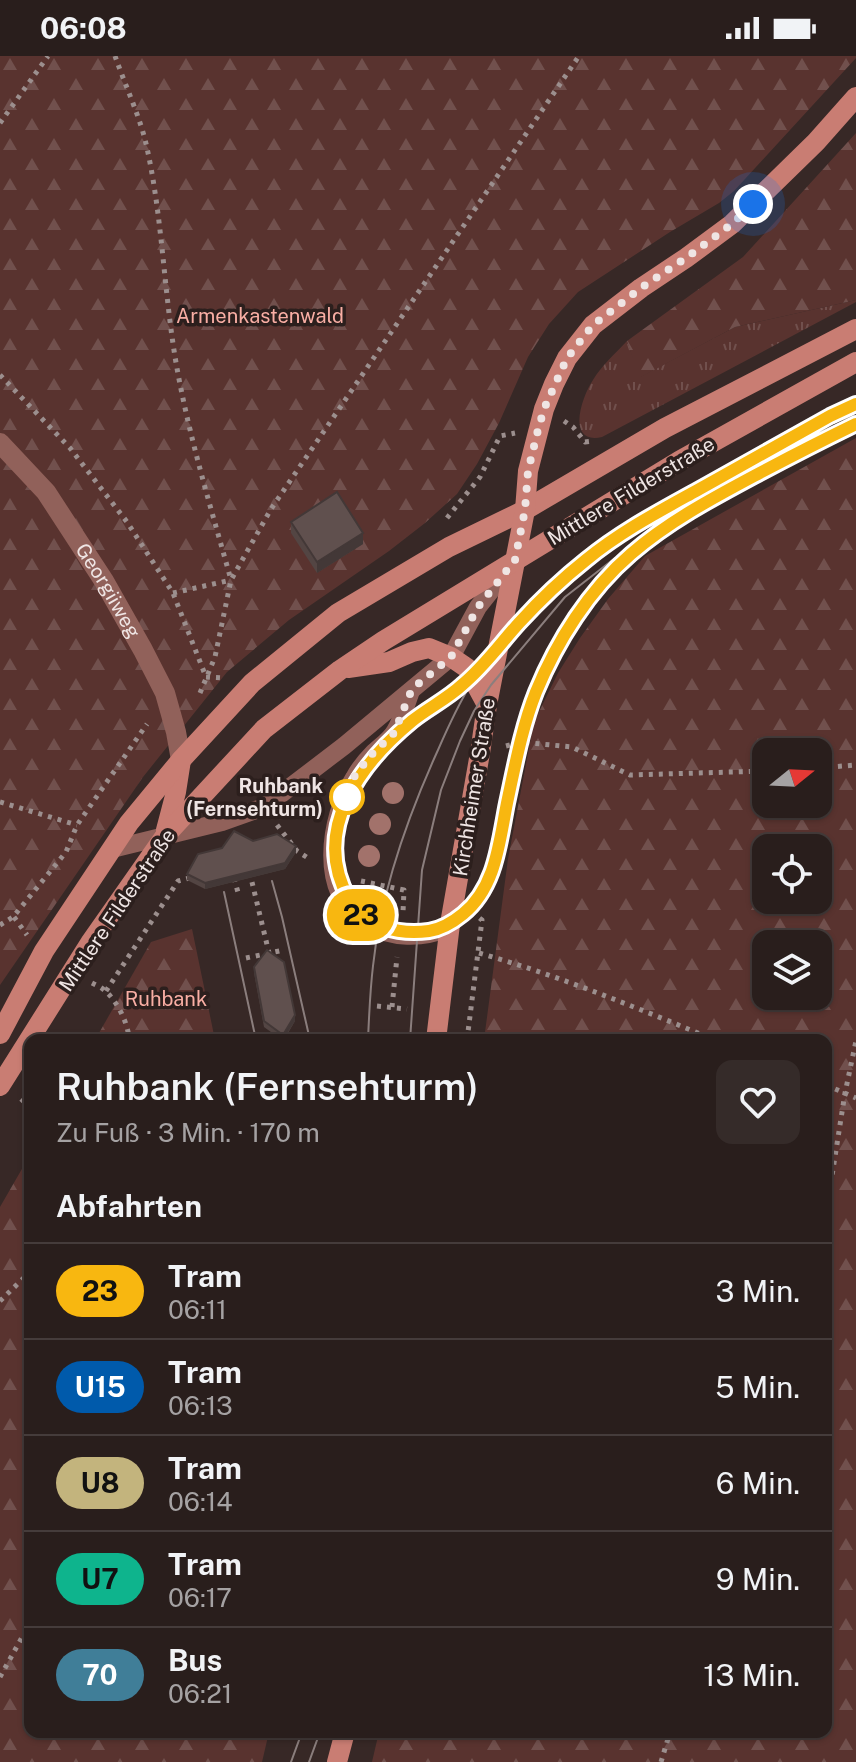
<!DOCTYPE html>
<html lang="de">
<meta charset="utf-8">
<style>
body{margin:0;font-family:"Public Sans",sans-serif;background:#352b29;color:#f1f3f6;height:100vh;display:flex;flex-direction:column;font-size:30px;white-space:nowrap}
*{box-sizing:border-box;margin:0}
p{font-size:26px;color:#a5a2a3}
.icon{flex:none;width:44px;height:44px;fill:none;stroke:currentColor;stroke-width:2;stroke-linecap:round;stroke-linejoin:round}
.map{position:relative;flex:1;overflow:hidden}
.side{position:absolute;left:24px;top:978px;width:808px;height:704px;display:flex;flex-direction:column;background:#291e1c;border-radius:16px;box-shadow:0 2px 6px #0004,0 0 0 2px #453c3b}
.side>*{flex:none}
.badge{padding:0 16px;border-radius:26px;font-size:28px;line-height:52px}
.needle{width:52px;rotate:72deg}
.tools{position:absolute;left:752px;top:682px;display:grid;gap:16px}
.tools a{display:grid;place-items:center;width:80px;height:80px;border-radius:16px;background:#291e1c;box-shadow:0 2px 6px #0004,0 0 0 2px #453c3b;font-size:40px}
.you{position:absolute;width:40px;height:40px;margin:-20px;border:6px solid #fff;border-radius:50%;background:#1a73e8;box-shadow:0 0 0 12px #1a73e833}
.map>.badge{position:absolute;translate:-50% -50%;box-shadow:0 0 0 4px #fff}
h2{padding:0 32px;font-size:30px;line-height:72px}
.round{display:grid;place-items:center;flex:none;width:84px;height:84px;border-radius:16px;background:#352b29}
.overview{display:flex;align-items:center;justify-content:space-between;height:136px;padding:0 32px}
h1{font-size:38px;font-weight:600;line-height:60px}
ul{padding:0;list-style:none}
li{display:flex;align-items:center;gap:24px;height:96px;padding:0 32px;border-top:2px solid #453c3b}
li div{flex:1}
li b{display:block;font-size:30px}
li em{font-style:normal}
li .badge{min-width:88px;font-weight:700;text-align:center}
.status{display:flex;justify-content:space-between;align-items:center;height:56px;padding:0 40px;background:#291e1c;direction:ltr}
.status svg{height:22px;fill:currentColor}
.map>svg:first-child{display:block}
.grass{fill:url(#grass-tufts)}
.forest{fill:url(#forest-firs);fill-rule:evenodd}
.lines{fill:none;stroke-linecap:round;stroke-linejoin:round}
.path{stroke:#9c8f8e;stroke-width:5;stroke-dasharray:4 6;stroke-linecap:butt}
.lane{stroke:#91615a;stroke-width:18}
.street{stroke:#91615a;stroke-width:20}
.secondary{stroke:#c97d73;stroke-width:20}
.tram{stroke:#8b7e7d;stroke-width:2}
.tree{fill:#a2726b}
.wall{fill:#534543}
.shaded-wall{fill:#433837}
.building{fill:#60504e;stroke:#433837;stroke-width:2}
.line-casing{stroke:#fff;stroke-width:18}
.line{stroke:#f8b710;stroke-width:12}
.walk{stroke:#efe5e4;stroke-width:8;stroke-dasharray:0 14.4}
.stop-dot{fill:#fff;stroke:#f8b710;stroke-width:4}
.labels{text-anchor:middle;stroke-width:7;stroke-linejoin:round;paint-order:stroke}
.park-label{font-size:20px;fill:#f9aea4;stroke:#2c1f1d}
.street-label{font-size:20px;fill:#efe5e4;stroke:#2c1f1d}
.stop-label{font-size:20px;font-weight:bold;fill:#efe5e4;stroke:#2c1f1d;text-anchor:end}
</style>
<div class="status"><b>06:08</b><svg viewBox="0 0 49 12"><path d="M0 12V9h3v3zM5 12V6h3v6zM10 12V3h3v9zM15 12V0h3v12zM26 1h20v11H26zM47 4h2v5h-2z"/></svg></div>
<div class="map">
<svg width="856" height="1706" viewBox="0 0 856 1706">
<defs>
<pattern id="grass-tufts" width="24" height="20" patternUnits="userSpaceOnUse" patternTransform="scale(2)"><rect width="24" height="20" fill="#59332f"/><path d="M3 7l-1-3M5 7V3M7 7l1-3M15 17l-1-3M17 17v-4M19 17l1-3" fill="none" stroke="#71504d"/></pattern>
<pattern id="forest-firs" width="22" height="20" patternUnits="userSpaceOnUse" patternTransform="scale(2)"><rect width="22" height="20" fill="#59332f"/><path d="M5 1l3.5 6h-7zM16 11l3.5 6h-7z" fill="#71504d"/></pattern>
</defs>
<rect width="100%" height="100%" fill="#372826"/>
<path class="grass" d="M856 244V246L602 381C565 389 582 340 593 324 602 309 615 298 627 285L640 321 735 271Z"/>
<g class="forest">
<path d="M0 0H856V2L734 135 719 147 670 176 578 236 549 268 528 301 499 367 477 408 457 438 425 467 389 495 289 564 227 616 143 721 0 929Z"/>
<path d="M856 77V244L735 271 639 322 627 285 743 201Z"/>
<path d="M856 382V1706H372L379 1676H826V984H484L508 803 534 666 558 617 580 582 608 543 645 500ZM766 696H818V748H766ZM766 792H818V844H766ZM818 888V940H766V888Z"/>
<path d="M192 873 215 984H95L151 886Z"/>
<path d="M30 1099V1676H269L262 1706H0V1151Z"/>
</g>
<g class="lines">
<g class="path">
<path d="M115 0C125 29 141 63 147 92 164 170 164 250 180 328 193 394 213 459 231 524"/>
<path d="M0 67 48 0"/>
<path d="M0 319 70 392 127 466 173 537 206 621"/>
<path d="M564 365 573 371 585 386 593 385"/>
<path d="M447 462 480 421 500 380 515 377"/>
<path d="M173 537 231 524"/>
<path d="M206 621 223 622"/>
<path d="M200 637 215 601 231 524 271 453 579 0"/>
<path d="M506 690 521 686 572 691 630 719 766 715"/>
<path d="M818 712 856 709"/>
<path d="M0 746 77 769"/>
<path d="M277 769 297 795 308 802"/>
<path d="M248 817 251 822 269 897"/>
<path d="M234 822 239 840"/>
<path d="M361 825 404 834 403 856"/>
<path d="M14 861 27 879"/>
<path d="M0 869 13 861 66 796 77 769 147 668"/>
<path d="M479 897C560 920 637 952 715 984"/>
<path d="M246 902 284 894"/>
<path d="M92 927C96 929 101 931 104 934 117 944 129 969 129 984"/>
<path d="M106 935 178 825 193 821"/>
<path d="M377 950 407 953"/>
<path d="M392 951 397 901"/>
<path d="M467 984 482 864 477 860"/>
<path d="M826 1029 856 1042"/>
<path d="M21 1043 30 1051"/>
<path d="M826 1158 845 1037 856 985"/>
<path d="M0 1245 30 1216"/>
<path d="M0 1621 30 1567"/>
<path d="M661 1706 670 1676"/>
</g>
<g class="lane">
<path d="M411 635C406 648 402 664 395 675 390 684 380 690 373 697 366 704 359 713 354 722 329 763 317 838 366 868 392 883 422 883 449 872"/>
<path d="M112 793 222 766 264 751 344 690 451 601 478 551 512 508"/>
</g>
<path class="street" id="s1" d="M0 387 46 436 104 525 143 594 165 637 176 676 181 704"/>
<g class="secondary">
<path d="M348 612 389 606 412 596 429 592 451 601 467 612 487 649"/>
<path d="M166 774 176 736 181 704"/>
<path d="M0 978 44 895 129 767 181 704 252 627 338 557 449 491 525 454 665 372 856 273"/>
<path d="M436 984 450 868 480 697 487 649 525 454 528 415 544 353 554 328 567 302 593 269 641 232 686 202 732 168 816 86 856 41"/>
<path d="M0 1030 90 887 165 780 264 673 340 614 383 585 679 405 856 306"/>
<path d="M337 1706 345 1676"/>
</g>
<g class="tram">
<path d="M668 469C654 480 639 490 626 502 587 540 555 587 535 638 522 673 515 710 508 747 499 792 494 841 451 867 435 877 411 878 393 874 335 860 325 793 345 744 352 729 364 713 375 700 387 686 403 671 418 660 432 650 448 642 462 630 483 611 500 588 519 567 541 542 565 519 591 500 627 473 665 452 704 431 746 407 788 384 830 360L856 348"/>
<path d="M659 475 729 433 856 368"/>
<path d="M272 825 282 861 310 984"/>
<path d="M224 836 256 984"/>
<path d="M368 984C369 960 370 935 373 910 381 835 407 762 438 694 448 671 458 649 471 628"/>
<path d="M410 984 422 814 441 734 460 685 474 655 491 629 565 541 615 502"/>
<path d="M291 1706 302 1676"/>
<path d="M309 1706 320 1676"/>
</g>
</g>
<g class="tree">
<circle cx="393" cy="737" r="11"/>
<circle cx="380" cy="768" r="11"/>
<circle cx="369" cy="800" r="11"/>
</g>
<g class="wall">
<path d="M291 466 363 488 317 517 291 477Z"/>
<path d="M253 785 296 796 285 813 205 833 187 824V818L222 792Z"/>
<path d="M254 911 295 965 284 984H282L264 971 254 917Z"/>
</g>
<g class="shaded-wall">
<path d="M363 477V488L317 517V506Z"/>
<path d="M296 790V796L285 813 205 833V827Z"/>
<path d="M295 959V965L283 984V979Z"/>
</g>
<g class="building">
<path d="M337 436 363 477 317 506 291 466Z"/>
<path d="M234 775 253 785 277 778 296 790 285 807 205 827 187 818 198 798 222 792Z"/>
<path d="M267 894 284 906 295 959 283 979 264 965 254 911Z"/>
<path d="M381 978 401 980 400 984H380Z"/>
</g>
<g class="lines">
<g class="line-casing">
<path id="line" d="M856 348 830 360C786 385 741 410 696 435 658 456 620 476 586 504 562 523 540 544 519 567 500 588 484 611 462 629 447 643 428 652 412 665 361 707 310 774 349 843 364 871 399 879 429 875 442 873 452 867 463 858 496 831 499 787 507 747 515 710 522 671 536 636 557 585 589 534 631 498 668 466 711 443 754 420 788 402 821 385 856 368"/>
</g>
<use href="#line" class="line"/>
<path class="walk" d="M347 741 343 742 354 721 370 700 394 677 412 633 451 601 478 551 515 504 525 454 528 415 538 374 544 353 567 302 593 269 641 232 686 202 732 168 753 148"/>
</g>
<circle class="stop-dot" cx="347" cy="741" r="16"/>
<g class="labels">
<g class="park-label">
<text x="260" y="267">Armenkastenwald</text>
<text x="166" y="950">Ruhbank</text>
</g>
<g class="street-label">
<text transform="translate(631 435) rotate(-31)" y="7">Mittlere Filderstraße</text>
<text dy="7" stroke="none"><textPath href="#s1" startOffset="184">Georgiiweg</textPath></text>
<text transform="translate(474 731) rotate(-81)" y="7">Kirchheimer Straße</text>
<text transform="translate(117 854) rotate(-56)" y="7">Mittlere Filderstraße</text>
</g>
<g class="stop-label">
<text x="323" y="737">Ruhbank<tspan x="323" dy="23">(Fernsehturm)</tspan></text>
</g>
</g>
</svg>
<div class="tools">
<a><svg class="needle" viewBox="-14 -14 28 28"><path d="M0-13l5 13h-10z" fill="#e53935"/><path d="M0 13l5-13h-10z" fill="#a5a2a3"/></svg></a>
<a><svg class="icon" aria-label="locate" viewBox="0 0 24 24"><circle cx="12" cy="12" r="6"/><path d="M12 2v4M12 18v4M2 12h4M18 12h4"/></svg></a>
<a><svg class="icon" aria-label="layers" viewBox="0 0 24 24"><path d="M12 4l9 5-9 5-9-5zM3 14l9 5 9-5"/></svg></a>
</div>
<div class="you" style="left:753px;top:148px"></div>
<b class="badge" style="left:361px;top:859px;background:#f8b710;color:#111">23</b>
<section class="side">
<div class="overview"><div><h1>Ruhbank (Fernsehturm)</h1><p>Zu Fuß · 3 Min. · 170 m</p></div><a class="round"><svg class="icon" aria-label="heart" viewBox="0 0 24 24"><path d="M12 20l-8-8c-3-5 5-10 8-4 3-6 11-1 8 4z"/></svg></a></div>
<h2>Abfahrten</h2>
<ul>
<li><span class="badge" style="background:#f8b710;color:#111">23</span><div><b>Tram</b><p>06:11</p></div><em>3 Min.</em></li>
<li><span class="badge" style="background:#005aab;color:#fff">U15</span><div><b>Tram</b><p>06:13</p></div><em>5 Min.</em></li>
<li><span class="badge" style="background:#c3b47d;color:#111">U8</span><div><b>Tram</b><p>06:14</p></div><em>6 Min.</em></li>
<li><span class="badge" style="background:#0eb48d;color:#111">U7</span><div><b>Tram</b><p>06:17</p></div><em>9 Min.</em></li>
<li><span class="badge" style="background:#407e98;color:#fff">70</span><div><b>Bus</b><p>06:21</p></div><em>13 Min.</em></li>
</ul>
</section>
</div>
